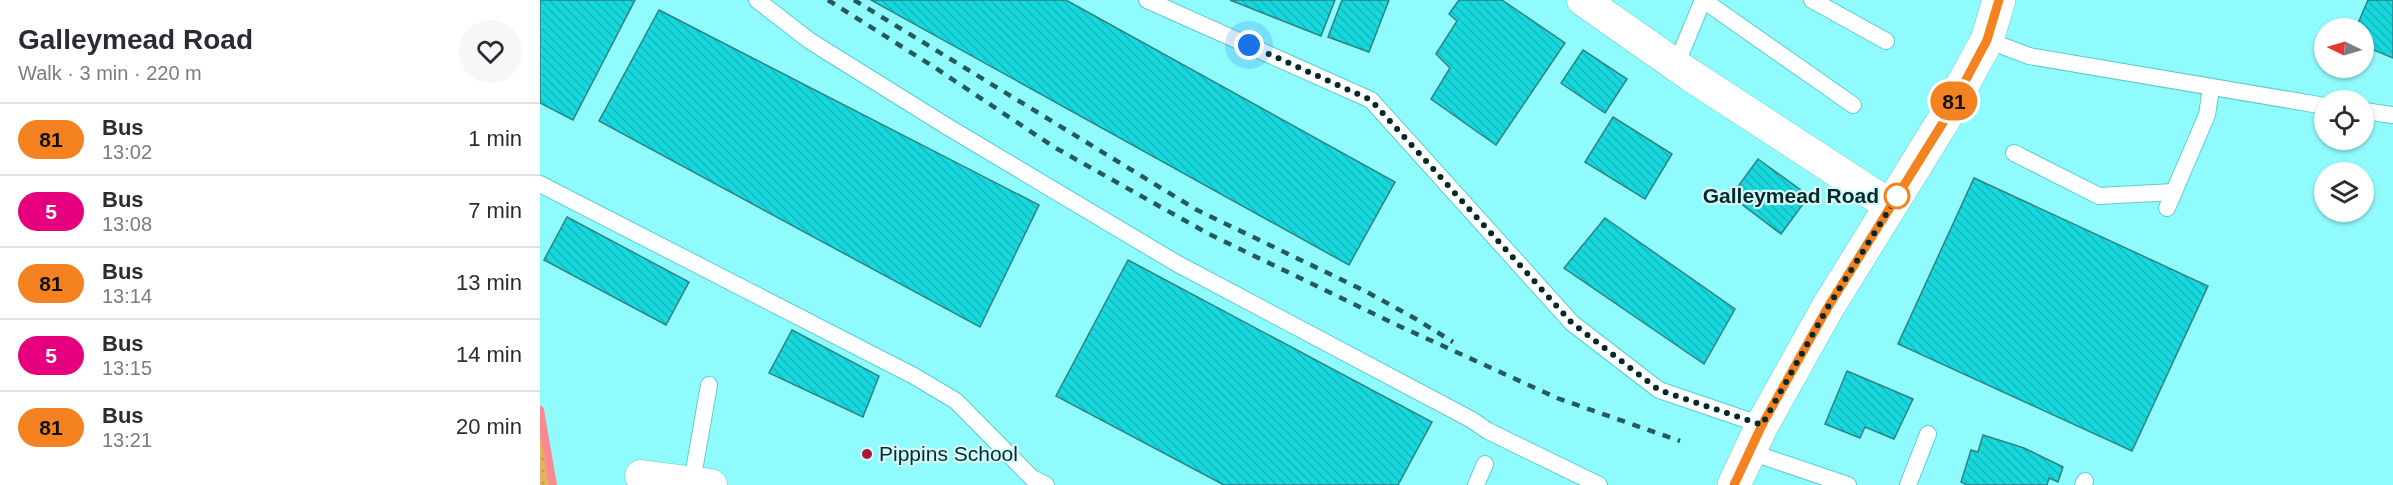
<!DOCTYPE html>
<meta charset="utf-8">
<style>
body{margin:0;font-family:Helvetica,sans-serif;background:#f7f7f7;color:#2b2b33;height:100vh;display:flex;flex-direction:column;font-size:22px;white-space:nowrap}
*{box-sizing:border-box;margin:0}
p{font-size:20px;color:#7c7c81}
.icon{flex:none;width:33px;height:33px;fill:none;stroke:currentColor;stroke-width:2;stroke-linecap:round;stroke-linejoin:round}
.map{position:relative;flex:1;overflow:hidden}
.details{display:flex;flex-direction:column;background:#fff;width:540px}
.details>*{flex:none}
.badge{padding:0 12px;border-radius:20px;font-size:21px;line-height:39px}
.needle{width:39px;rotate:275deg}
.buttons{position:absolute;left:1774px;top:18px;display:grid;gap:12px}
.buttons a{display:grid;place-items:center;width:60px;height:60px;border-radius:50%;background:#fff;box-shadow:0 2px 4px #0004;font-size:30px}
.you{position:absolute;width:30px;height:30px;margin:-15px;border:4px solid #fff;border-radius:50%;background:#1a73e8;box-shadow:0 0 0 9px #1a73e833}
.map>.badge{position:absolute;translate:-50% -50%;box-shadow:0 0 0 3px #fff}
.round{display:grid;place-items:center;flex:none;width:63px;height:63px;border-radius:32px;background:#f7f7f7}
.headline{display:flex;align-items:center;justify-content:space-between;height:102px;padding:0 18px}
h1{font-size:28px;font-weight:800;line-height:45px}
ul{padding:0;list-style:none}
li{display:flex;align-items:center;gap:18px;height:72px;padding:0 18px;border-top:2px solid #e1e1e2}
li div{flex:1}
li b{display:block;font-size:22px}
li em{font-style:normal}
li .badge{min-width:66px;font-weight:700;text-align:center}
main{display:flex;flex:1;min-height:0}
.map>svg:first-child{display:block}
.grass{fill:url(#grass-dots)}
.lines{fill:none;stroke-linecap:round;stroke-linejoin:round}
.stream{stroke:#f88a90;stroke-width:8}
.building{fill:url(#building-back-hatch);stroke:#2e8284;stroke-width:1.5}
.lane-casing{stroke:#5fcbcd;stroke-width:18}
.street-casing{stroke:#5fcbcd;stroke-width:33}
.secondary-casing{stroke:#5fcbcd;stroke-width:34}
.lane{stroke:#fff;stroke-width:16}
.street{stroke:#fff;stroke-width:32}
.secondary{stroke:#fff;stroke-width:33}
.rail{stroke:#25595a;stroke-width:4.5;stroke-dasharray:8 8;stroke-linecap:butt}
.line-casing{stroke:#fff;stroke-width:14}
.line{stroke:#f58220;stroke-width:9}
.walk{stroke:#05292a;stroke-width:6;stroke-dasharray:0 10.8}
.stop-dot{fill:#fff;stroke:#f58220;stroke-width:3}
.poi-dot{fill:#ad1737;stroke:#d5fcfc;stroke-width:2}
.labels{text-anchor:middle;stroke-width:4.5;stroke-linejoin:round;paint-order:stroke}
.stop-label{font-size:21px;font-weight:bold;fill:#05292a;stroke:#d5fcfc;text-anchor:end}
.poi-label{font-size:21px;fill:#05292a;stroke:#d5fcfc;text-anchor:start}
</style>
<main>
<section class="details">
<div class="headline"><div><h1>Galleymead Road</h1><p>Walk · 3 min · 220 m</p></div><a class="round"><svg class="icon" aria-label="heart" viewBox="0 0 24 24"><path d="M12 20l-8-8c-3-5 5-10 8-4 3-6 11-1 8 4z"/></svg></a></div>
<ul>
<li><span class="badge" style="background:#f58220;color:#111">81</span><div><b>Bus</b><p>13:02</p></div><em>1 min</em></li>
<li><span class="badge" style="background:#e6007e;color:#fff">5</span><div><b>Bus</b><p>13:08</p></div><em>7 min</em></li>
<li><span class="badge" style="background:#f58220;color:#111">81</span><div><b>Bus</b><p>13:14</p></div><em>13 min</em></li>
<li><span class="badge" style="background:#e6007e;color:#fff">5</span><div><b>Bus</b><p>13:15</p></div><em>14 min</em></li>
<li><span class="badge" style="background:#f58220;color:#111">81</span><div><b>Bus</b><p>13:21</p></div><em>20 min</em></li>
</ul>
</section>
<div class="map">
<svg width="1853" height="485" viewBox="0 0 1853 485">
<defs>
<pattern id="grass-dots" width="8" height="8" patternUnits="userSpaceOnUse" patternTransform="scale(1.5)"><rect width="8" height="8" fill="#e7b260"/><path d="M2 2h.1M6 6h.1" fill="none" stroke="#c59954" stroke-width="1.8" stroke-linecap="round"/></pattern>
<pattern id="building-back-hatch" width="6" height="6" patternUnits="userSpaceOnUse" patternTransform="scale(1.5)"><rect width="6" height="6" fill="#17d8dc"/><path d="M-1 5l2 2M0 0l6 6M5-1l2 2" fill="none" stroke="#14b9bd"/></pattern>
</defs>
<rect width="100%" height="100%" fill="#90fbfd"/>
<path class="grass" d="M0 433 1 436 12 485H0Z"/>
<g class="lines">
<path class="stream" d="M0 410 13 485"/>
</g>
<g class="building">
<path d="M0 0H95L33 120 0 103Z"/>
<path d="M331 0H526L855 182 809 265Z"/>
<path d="M690 0H795L781 36Z"/>
<path d="M802 0H849L829 52 788 37Z"/>
<path d="M919 0H962L1025 43 956 145 891 99 910 68 896 54 917 21 909 14Z"/>
<path d="M1828 0H1853V58L1824 46V28H1816Z"/>
<path d="M119 10 499 205 440 327 59 121Z"/>
<path d="M1043 50 1087 79 1065 113 1021 83Z"/>
<path d="M1073 117 1132 154 1105 199 1045 162Z"/>
<path d="M1218 159 1269 196 1241 234 1191 196Z"/>
<path d="M1434 178 1668 286 1592 451 1358 344Z"/>
<path d="M27 217 149 282 126 325 4 260Z"/>
<path d="M1065 218 1195 309 1164 364 1024 268Z"/>
<path d="M588 260 892 422 858 485H684L516 396Z"/>
<path d="M252 330 339 376 323 417 229 373Z"/>
<path d="M1307 371 1373 399 1354 439 1325 427 1320 438 1285 424Z"/>
<path d="M1443 435 1484 448 1523 467 1518 482 1509 478 1507 485H1427L1421 482 1431 450 1438 452Z"/>
</g>
<g class="lines">
<g class="lane-casing">
<g id="lane">
<path d="M217 0 270 41 408 127 636 263 932 420 948 431 1059 485"/>
<path d="M607 0 831 100 1032 323 1119 390 1222 425"/>
<path d="M1163 0 1313 105"/>
<path d="M1272 0 1346 41"/>
<path d="M1447 40 1489 56 1785 106"/>
<path d="M1136 65 1163 0"/>
<path d="M1824 111 1853 115"/>
<path d="M1474 153 1559 196 1634 192"/>
<path d="M0 184 374 376 416 401 492 478 506 485"/>
<path d="M1627 208 1667 115 1671 88"/>
<path d="M1210 452 1308 485"/>
<path d="M152 482 169 385"/>
<path d="M936 485 945 464"/>
<path d="M1368 485 1388 434"/>
<path d="M1543 485 1545 481"/>
</g>
</g>
<g class="street-casing">
<g id="street">
<path d="M1043 0 1150 75 1351 206"/>
<path d="M101 476 171 485"/>
</g>
</g>
<g class="secondary-casing">
<path id="secondary" d="M1194 485 1222 425 1288 307 1403 121 1447 40 1459 0"/>
</g>
<use href="#lane" class="lane"/>
<use href="#street" class="street"/>
<use href="#secondary" class="secondary"/>
<g class="rail">
<path d="M288 0 394 67 514 147 667 233 857 325 1017 398 1140 441"/>
<path d="M314 0 657 210 825 291 876 319 913 342"/>
</g>
</g>
<g class="lines">
<g class="line-casing">
<path id="line" d="M1194 485 1222 425 1288 307 1404 121 1447 40 1459 0"/>
</g>
<use href="#line" class="line"/>
<path class="walk" d="M709 45 831 100 1032 323 1119 390 1222 425 1288 307 1362 189 1357 196"/>
</g>
<circle class="stop-dot" cx="1357" cy="196" r="12"/>
<circle class="poi-dot" cx="327" cy="454" r="6"/>
<g class="labels">
<g class="stop-label">
<text x="1339" y="203">Galleymead Road</text>
</g>
<g class="poi-label">
<text x="339" y="461">Pippins School</text>
</g>
</g>
</svg>
<div class="buttons">
<a><svg class="needle" viewBox="-14 -14 28 28"><path d="M0-13l5 13h-10z" fill="#e53935"/><path d="M0 13l5-13h-10z" fill="#7c7c81"/></svg></a>
<a><svg class="icon" aria-label="locate" viewBox="0 0 24 24"><circle cx="12" cy="12" r="6"/><path d="M12 2v4M12 18v4M2 12h4M18 12h4"/></svg></a>
<a><svg class="icon" aria-label="layers" viewBox="0 0 24 24"><path d="M12 4l9 5-9 5-9-5zM3 14l9 5 9-5"/></svg></a>
</div>
<div class="you" style="left:709px;top:45px"></div>
<b class="badge" style="left:1414px;top:101px;background:#f58220;color:#111">81</b>
</div>
</main>
